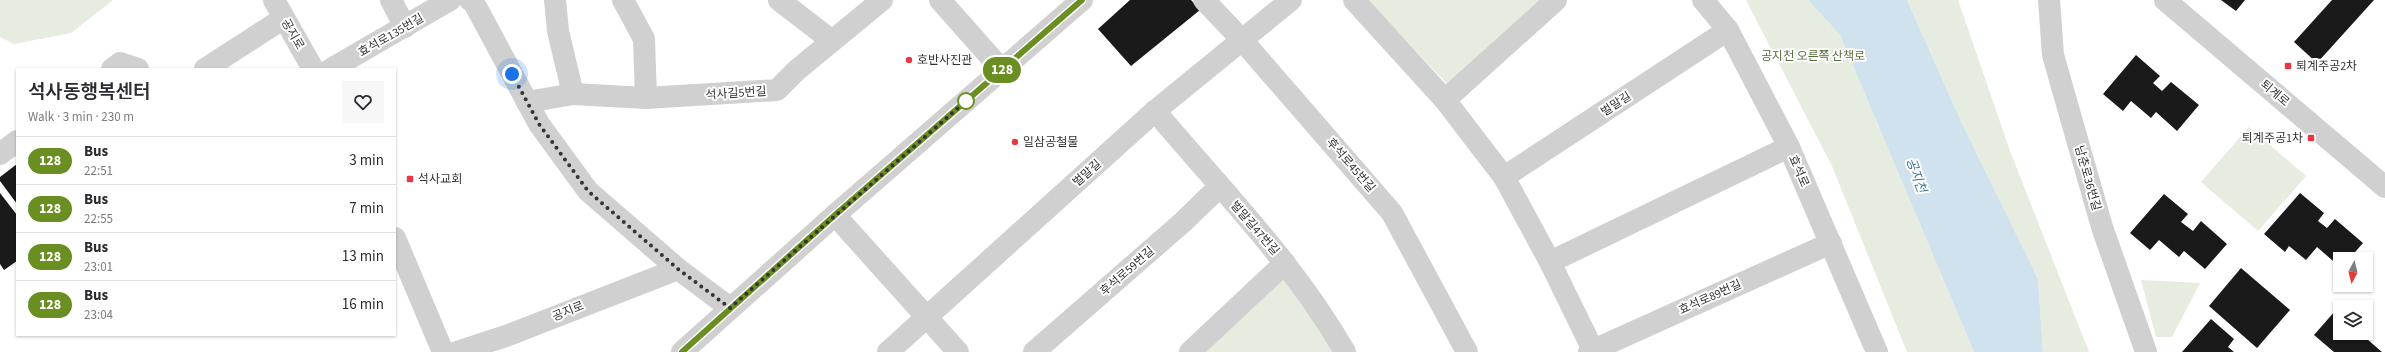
<!DOCTYPE html>
<meta charset="utf-8">
<style>
body{margin:0;font-family:"Source Sans 3","Noto Sans KR",sans-serif;background:#f7f7f7;color:#2b2b33;height:100vh;display:flex;flex-direction:column;font-size:15px;white-space:nowrap}
*{box-sizing:border-box;margin:0}
p{font-size:13px;color:#7c7c81}
.icon{flex:none;width:22px;height:22px;fill:none;stroke:currentColor;stroke-width:2;stroke-linecap:round;stroke-linejoin:round}
.map{position:relative;flex:1;overflow:hidden}
.details{position:absolute;left:16px;top:68px;width:380px;height:268px;display:flex;flex-direction:column;background:#fff;border-radius:0px;box-shadow:0 1px 3px #0004}
.details>*{flex:none}
.badge{padding:0 8px;border-radius:13px;font-size:14px;line-height:26px}
.needle{width:26px;rotate:187deg}
.tools{position:absolute;left:2333px;top:252px;display:grid;gap:8px}
.tools a{display:grid;place-items:center;width:40px;height:40px;border-radius:0px;background:#fff;box-shadow:0 1px 3px #0004;font-size:20px}
.you{position:absolute;width:20px;height:20px;margin:-10px;border:3px solid #fff;border-radius:50%;background:#1a73e8;box-shadow:0 0 0 6px #1a73e833}
.map>.badge{position:absolute;translate:-50% -50%;box-shadow:0 0 0 2px #fff}
.round{display:grid;place-items:center;flex:none;width:42px;height:42px;border-radius:0px;background:#f7f7f7}
.head{display:flex;align-items:center;justify-content:space-between;height:68px;padding:0 12px}
h1{font-size:19px;font-weight:600;line-height:30px}
ul{padding:0;list-style:none}
li{display:flex;align-items:center;gap:12px;height:48px;padding:0 12px;border-top:1px solid #e1e1e2}
li div{flex:1}
li b{display:block;font-size:15px}
li em{font-style:normal}
li .badge{min-width:44px;font-weight:700;text-align:center}
.map>svg:first-child{display:block}
.green{fill:#e6ecdf}
.water{fill:#cfe2ee}
.building{fill:#1a1a1a}
.lines{fill:none;stroke-linecap:round;stroke-linejoin:round}
.minor{stroke:#d0d0d0;stroke-width:22}
.line-casing{stroke:#fff;stroke-width:9}
.line{stroke:#6b8e23;stroke-width:6}
.walk{stroke:#333;stroke-width:4;stroke-dasharray:0 7.2}
.poi-dot{fill:#e63946;stroke:#fff;stroke-width:1.5}
.stop-dot{fill:#fff;stroke:#6b8e23;stroke-width:2}
.labels{text-anchor:middle;stroke-width:4;stroke-linejoin:round;paint-order:stroke}
.street-label{font-size:12px;fill:#333;stroke:#fff}
.park-label{font-size:12px;fill:#56703f;stroke:#fff}
.poi-label{font-size:12px;fill:#333;stroke:#fff;text-anchor:start}
.water-label{font-size:13px;font-style:italic;fill:#3f7597;stroke:#fff}
</style>
<div class="map">
<svg width="2385" height="352" viewBox="0 0 2385 352">
<rect width="100%" height="100%" fill="#fff"/>
<g class="green">
<path d="M0 0H113L71 33 14 44 0 37Z"/>
<path d="M1367 0H1543L1447 84Z"/>
<path d="M1746 0H1808L1840 35 1974 352H1907L1832 166Z"/>
<path d="M1907 0H1958L2010 151 2089 352H2043L2038 279 1959 117Z"/>
<path d="M2249 127 2306 176 2258 231 2201 182Z"/>
<path d="M1282 277 1317 314 1336 352H1197Z"/>
<path d="M2141 280 2200 283 2172 337H2156Z"/>
</g>
<path class="water" d="M1808 0H1907L1959 117 2038 279 2043 352H1974L1840 35Z"/>
<g class="building">
<path d="M1130 0H1191L1200 10 1131 66 1098 29Z"/>
<path d="M2221 0H2245L2236 11Z"/>
<path d="M2332 0H2374L2317 63 2294 42Z"/>
<path d="M2136 55 2160 76 2153 83 2162 91 2171 82 2199 105 2177 131 2156 112 2151 118 2131 101 2123 111 2103 94Z"/>
<path d="M17 164V204L0 181V177Z"/>
<path d="M0 193 17 215V261L4 270 0 264Z"/>
<path d="M2300 193 2324 213 2318 221 2327 228 2335 219 2363 243 2349 259H2340V267L2317 247 2306 260 2289 246 2285 252 2264 234Z"/>
<path d="M2164 194 2188 214 2181 222 2193 231 2201 221 2227 244 2205 269 2184 251 2179 257 2159 240 2150 250 2130 233Z"/>
<path d="M2241 268 2290 310 2257 348 2209 306Z"/>
<path d="M2335 311 2340 316V333H2360L2382 352H2334L2314 335Z"/>
<path d="M2211 319 2234 339 2228 347 2234 352H2182Z"/>
</g>
<g class="lines">
<g class="minor">
<path d="M274 0 313 69"/>
<path d="M391 0 405 27"/>
<path d="M470 0 474 3 539 124 588 191 678 269 730 308"/>
<path d="M555 0 558 31 573 94"/>
<path d="M623 0 644 39 646 98"/>
<path d="M779 0 832 41"/>
<path d="M940 0 1002 70"/>
<path d="M1204 0 1242 40 1392 213 1467 352"/>
<path d="M1354 0 1445 100 1504 177 1550 262 1594 352"/>
<path d="M1703 0 1728 30 1789 147 1877 352"/>
<path d="M2049 0 2053 55 2102 227 2146 352"/>
<path d="M2165 0 2385 187"/>
<path d="M112 69 120 63 138 69"/>
<path d="M205 69 284 18"/>
<path d="M331 69 450 0"/>
<path d="M1445 100 1556 0"/>
<path d="M527 102 573 94 646 98 777 90 797 70 882 0"/>
<path d="M1155 111C1221 189 1294 263 1345 352"/>
<path d="M0 154 17 141"/>
<path d="M1504 177 1728 30"/>
<path d="M835 215 958 352"/>
<path d="M395 238 443 352"/>
<path d="M1550 262 1789 147"/>
<path d="M457 352 506 336 678 269"/>
<path d="M682 352 835 215 1082 0"/>
<path d="M888 352 1155 111 1291 0"/>
<path d="M1034 352 1183 222 1219 187"/>
<path d="M1190 352 1285 263"/>
<path d="M1589 352 1831 243"/>
</g>
</g>
<g class="lines">
<g class="line-casing">
<path id="line" d="M682 352 835 215 1082 0"/>
</g>
<use href="#line" class="line"/>
<path class="walk" d="M512 74 539 124 588 191 678 269 730 308 966 101"/>
</g>
<g class="poi-dot">
<circle cx="909" cy="60" r="4"/>
<rect x="2284" y="62" width="8" height="8" rx="2"/>
<rect x="2307" y="134" width="8" height="8" rx="2"/>
<circle cx="1015" cy="142" r="4"/>
<rect x="406" y="175" width="8" height="8" rx="2"/>
</g>
<circle class="stop-dot" cx="966" cy="101" r="8"/>
<g class="labels">
<g class="street-label">
<text transform="translate(293 34) rotate(60)" y="4">공지로</text>
<text transform="translate(391 35) rotate(-30)" y="4">효석로135번길</text>
<text transform="translate(736 93) rotate(-4)" y="4">석사길5번길</text>
<text transform="translate(2275 93) rotate(40)" y="4">퇴계로</text>
<text transform="translate(1616 104) rotate(-33)" y="4">벌말길</text>
<text transform="translate(1351 165) rotate(49)" y="4">후석로45번길</text>
<text transform="translate(1799 171) rotate(67)" y="4">효석로</text>
<text transform="translate(1087 173) rotate(-42)" y="4">벌말길</text>
<text transform="translate(2088 178) rotate(74)" y="4">남춘로36번길</text>
<text transform="translate(1255 228) rotate(49)" y="4">벌말길47번길</text>
<text transform="translate(1127 271) rotate(-41)" y="4">후석로59번길</text>
<text transform="translate(1710 297) rotate(-24)" y="4">효석로89번길</text>
<text transform="translate(568 311) rotate(-22)" y="4">공지로</text>
</g>
<g class="park-label">
<text x="1813" y="60">공지천 오른쪽 산책로</text>
</g>
<g class="poi-label">
<text x="917" y="64">호반사진관</text>
<text x="2296" y="70">퇴계주공2차</text>
<text x="2303" y="142" text-anchor="end">퇴계주공1차</text>
<text x="1023" y="146">일삼공철물</text>
<text x="418" y="183">석사교회</text>
</g>
<g class="water-label">
<text transform="translate(1917 175) rotate(70)" y="5">공지천</text>
</g>
</g>
</svg>
<div class="tools">
<a><svg class="needle" viewBox="-14 -14 28 28"><path d="M0-13l5 13h-10z" fill="#e53935"/><path d="M0 13l5-13h-10z" fill="#7c7c81"/></svg></a>
<a><svg class="icon" aria-label="layers" viewBox="0 0 24 24"><path d="M12 4l9 5-9 5-9-5zM3 14l9 5 9-5"/></svg></a>
</div>
<div class="you" style="left:512px;top:74px"></div>
<b class="badge" style="left:1002px;top:70px;background:#6b8e23;color:#fff">128</b>
<section class="details">
<div class="head"><div><h1>석사동행복센터</h1><p>Walk · 3 min · 230 m</p></div><a class="round"><svg class="icon" aria-label="heart" viewBox="0 0 24 24"><path d="M12 20l-8-8c-3-5 5-10 8-4 3-6 11-1 8 4z"/></svg></a></div>
<ul>
<li><span class="badge" style="background:#6b8e23;color:#fff">128</span><div><b>Bus</b><p>22:51</p></div><em>3 min</em></li>
<li><span class="badge" style="background:#6b8e23;color:#fff">128</span><div><b>Bus</b><p>22:55</p></div><em>7 min</em></li>
<li><span class="badge" style="background:#6b8e23;color:#fff">128</span><div><b>Bus</b><p>23:01</p></div><em>13 min</em></li>
<li><span class="badge" style="background:#6b8e23;color:#fff">128</span><div><b>Bus</b><p>23:04</p></div><em>16 min</em></li>
</ul>
</section>
</div>
